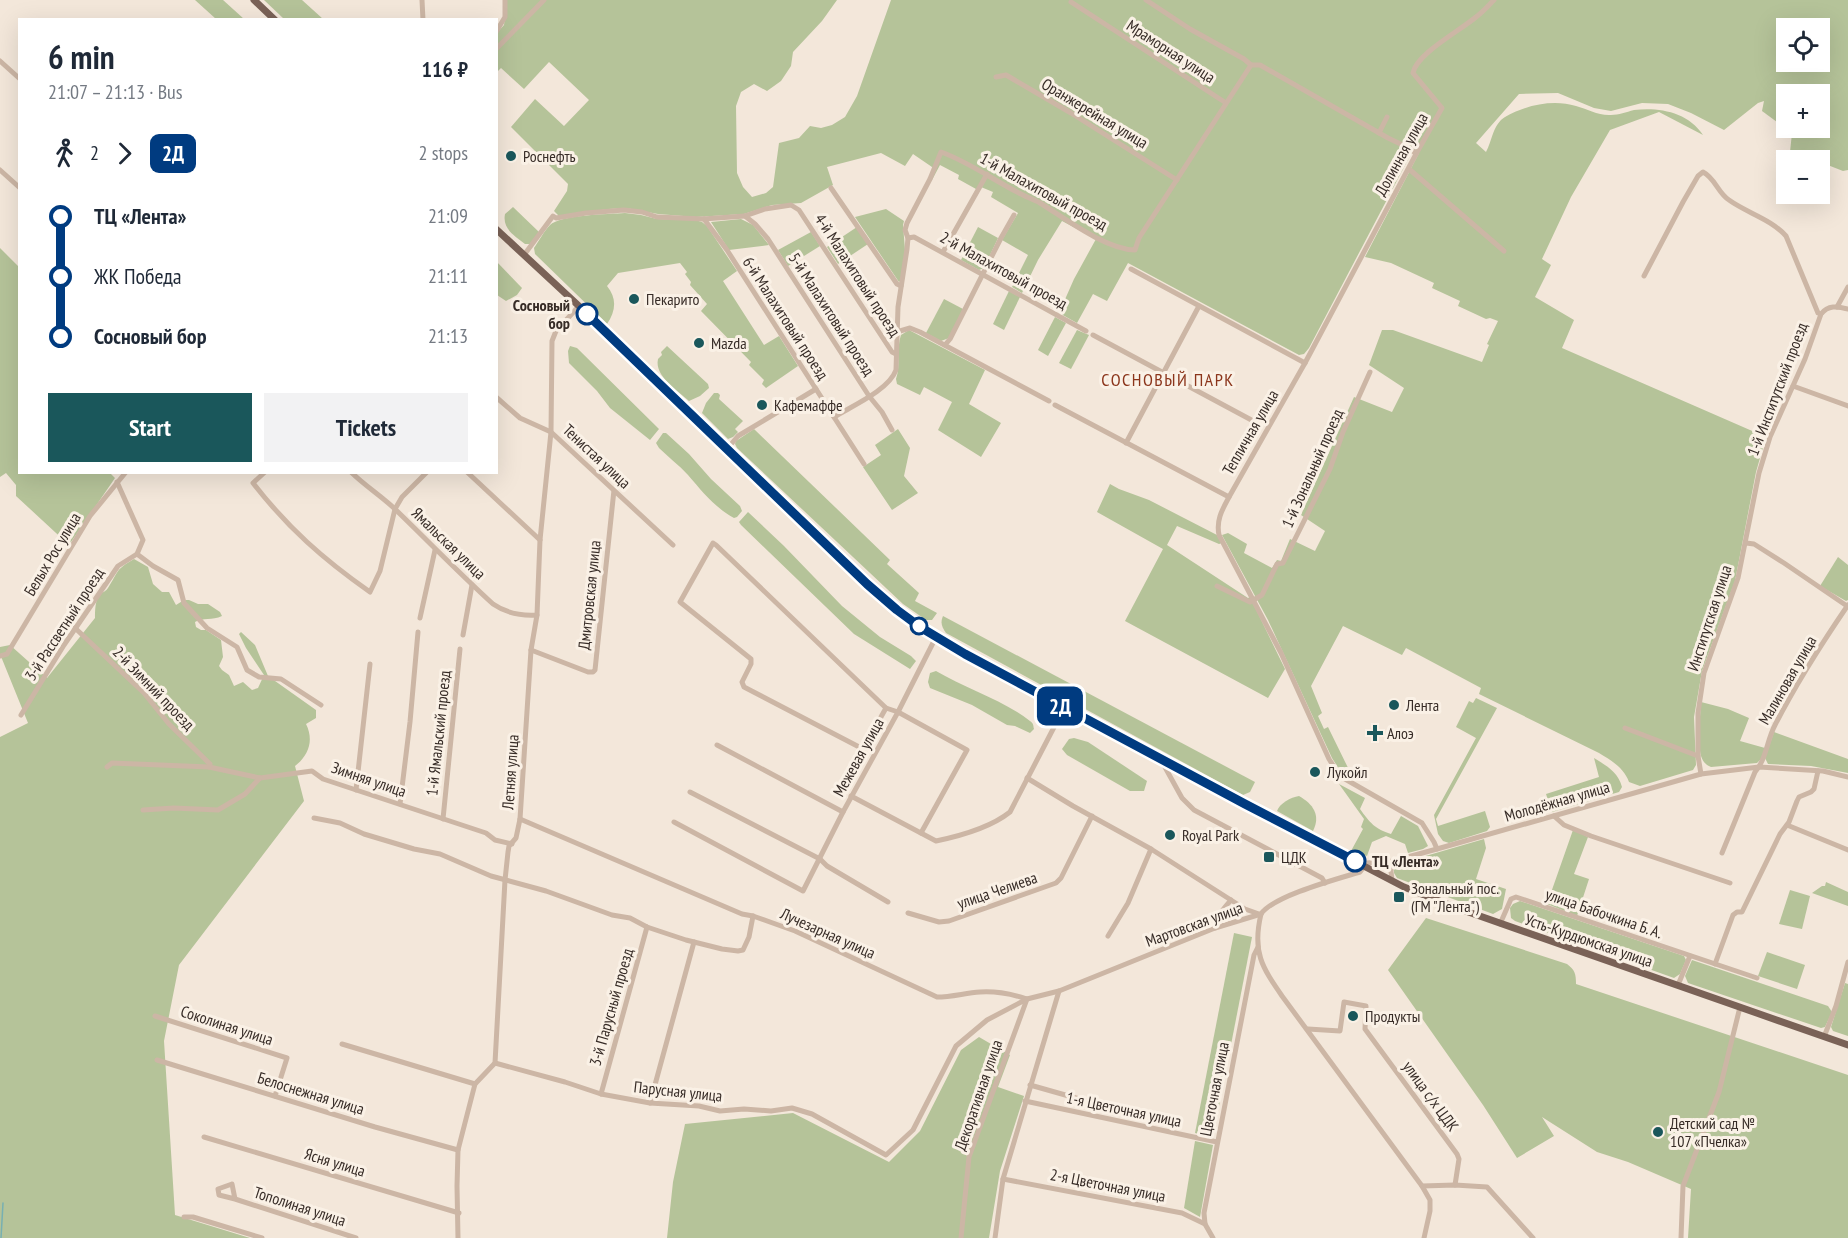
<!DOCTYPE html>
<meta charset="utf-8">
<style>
body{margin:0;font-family:"PT Sans Narrow",sans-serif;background:#f2f2f3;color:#1f2937;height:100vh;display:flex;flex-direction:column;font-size:22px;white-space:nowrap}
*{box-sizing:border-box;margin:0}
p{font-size:20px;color:#747a83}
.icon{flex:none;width:33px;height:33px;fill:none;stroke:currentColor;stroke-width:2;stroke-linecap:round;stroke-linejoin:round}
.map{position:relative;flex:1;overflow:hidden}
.drawer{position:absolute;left:18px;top:18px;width:480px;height:456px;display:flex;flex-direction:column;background:#fff;border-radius:0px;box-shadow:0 6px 24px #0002}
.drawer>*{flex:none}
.badge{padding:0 12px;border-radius:9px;font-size:21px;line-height:39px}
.tools{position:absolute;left:1776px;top:18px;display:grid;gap:12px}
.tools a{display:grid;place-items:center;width:54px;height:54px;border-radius:0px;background:#fff;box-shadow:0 6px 24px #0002;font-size:30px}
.map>.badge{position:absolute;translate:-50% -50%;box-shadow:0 0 0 3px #fff}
.legs{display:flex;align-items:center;gap:9px;height:66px;padding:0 30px;font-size:20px}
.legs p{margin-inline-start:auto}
.overview{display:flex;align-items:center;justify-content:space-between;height:102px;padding:0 30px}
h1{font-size:33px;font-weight:700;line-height:45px}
.action{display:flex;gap:12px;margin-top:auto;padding:12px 30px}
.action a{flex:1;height:69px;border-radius:0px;background:#1a575b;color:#fff;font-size:24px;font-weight:700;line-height:69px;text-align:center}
.action a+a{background:#f2f2f3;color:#1f2937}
ul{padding:0 30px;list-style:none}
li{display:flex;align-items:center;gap:21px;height:60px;font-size:22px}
li i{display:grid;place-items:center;width:9px;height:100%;margin:0 8px;background:currentColor}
li i::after{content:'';width:15px;height:15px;margin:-8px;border:4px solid;border-radius:50%;background:#fff}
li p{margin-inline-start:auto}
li:first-child i{background:linear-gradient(#0000 50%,currentColor 0)}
li:last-child i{background:linear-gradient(currentColor 50%,#0000 0)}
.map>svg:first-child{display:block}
.green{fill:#b5c399;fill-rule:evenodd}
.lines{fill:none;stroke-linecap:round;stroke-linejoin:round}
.stream{stroke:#77b0b2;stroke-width:1.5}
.minor{stroke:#ccb6a5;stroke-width:5}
.major{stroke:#7a6257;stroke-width:7}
.line-1-casing{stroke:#fff;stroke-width:14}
.line-1{stroke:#003b80;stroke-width:9}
.poi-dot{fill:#1a575b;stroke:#faf1e6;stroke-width:2}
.stop-1-dot{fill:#fff;stroke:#003b80;stroke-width:3}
.labels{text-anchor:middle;stroke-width:6;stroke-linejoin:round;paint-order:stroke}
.street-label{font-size:16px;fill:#372c27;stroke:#faf1e6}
.poi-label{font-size:16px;fill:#372c27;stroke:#faf1e6;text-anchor:start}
.stop-label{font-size:16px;font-weight:bold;fill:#372c27;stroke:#faf1e6;text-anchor:end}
.neighbourhood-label{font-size:18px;letter-spacing:1.5px;fill:#8b351b;stroke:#faf1e6}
</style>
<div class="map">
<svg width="1848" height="1238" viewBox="0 0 1848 1238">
<rect width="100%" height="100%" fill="#f3e7da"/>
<g class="green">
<path d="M195 0H223L244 19H216Z"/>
<path d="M264 0H302L323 19H284Z"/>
<path d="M507 0H837L822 21 793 52 791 66 781 81 767 91 754 84 741 92 736 106 737 173 743 187 752 197 766 193 773 187 779 143 799 138 810 126 821 128 832 125 845 117 857 96 891 0H1848V170L1843 171 1820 162V160H1815L1790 152 1792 133 1762 111 1764 101 1758 103 1724 130 1691 113 1668 104 1642 103 1611 111 1594 108 1558 93 1519 94 1476 143 1486 152C1492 141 1493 124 1505 117 1526 105 1553 99 1576 106 1587 109 1599 116 1611 115 1619 115 1626 112 1634 110 1659 107 1688 112 1703 135L1659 112 1610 130 1571 197 1542 259 1551 265 1535 297 1574 320 1562 348 1766 437 1756 472 1735 581 1702 671 1694 717 1696 765 1693 770 1640 786 1629 782C1624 768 1612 761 1599 753L1479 694 1481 688 1406 648 1402 655 1343 626 1311 686 1322 713 1318 716 1324 729 1328 727 1353 778V780L1347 777 1339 769 1332 758 1268 620 1222 535 1228 533 1247 544 1244 553 1272 568 1277 560 1281 561 1290 539 1315 551 1325 531 1301 515 1354 397 1392 412 1404 388 1369 365 1382 330H1393L1482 362 1489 345 1487 344 1498 321 1490 318 1486 319 1458 306 1460 301 1432 288 1434 283 1391 263 1365 257 1419 153 1412 152 1309 348 1304 354 1299 355 1128 263 1107 301 1093 294 1077 323 1059 313 1074 279 1096 239 1062 221 1038 260 1022 293 1012 287 1028 255 1002 240 1018 213 991 197 993 192 981 187 976 189 958 179 959 175 940 165 932 180V167L913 154 905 166 881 153 827 167 833 185 801 203 772 205 744 214 696 217 658 214 626 208 609 209 559 216 554 211 567 191 568 184 511 127 535 99 564 126 589 100 549 62 524 89 501 68 497 72 496 34 504 25ZM1786 28H1820V62H1786ZM1786 94H1820V128H1786Z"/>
<path d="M513 207 539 232 531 244H525C515 236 502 229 505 214Z"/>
<path d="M886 209 904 221 903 225 905 250 901 280 899 282 855 217Z"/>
<path d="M625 213 641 215 657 219 695 220 702 222 707 226 737 271 723 281 764 345 779 336 798 366 766 388 762 384 764 380 749 365 751 362 701 311 707 304 690 285 691 282 685 274 687 272 680 263 618 273 607 286C617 298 616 311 607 324L535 254 534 248C539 241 544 231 550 225 560 215 609 214 625 213Z"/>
<path d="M741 219 753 225 769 245 729 250 711 222Z"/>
<path d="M857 227 868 244 838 264 827 247Z"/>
<path d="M978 227 998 238 984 268 979 270 961 260Z"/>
<path d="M811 232 820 246 788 266 778 250Z"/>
<path d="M0 248 19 267 20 472 110 473 115 478 69 545 16 496V485L6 473 0 477Z"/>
<path d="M496 261 522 288 517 295 506 301 497 295Z"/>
<path d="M1009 291 1020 297 1004 330 993 324Z"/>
<path d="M944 299 963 309 949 338 941 341 926 333Z"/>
<path d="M1055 317 1066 323 1048 356 1038 350Z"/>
<path d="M909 330 985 370 969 404 1001 423 981 457 938 430 952 402 924 387 920 395 897 384 896 379C901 365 896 349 901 335Z"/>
<path d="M1077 330 1089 335 1071 369 1059 363Z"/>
<path d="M570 346 577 348 659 429 650 440 610 408 597 391 569 363 568 351Z"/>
<path d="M667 346 708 384 709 388 700 396 689 401C678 391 654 376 658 359L662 355 661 352Z"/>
<path d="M714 393H718L720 395 719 399 743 421 735 429 738 432 733 437 728 439 702 413 706 403Z"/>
<path d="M754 429 890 560 887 564 919 593 915 601 937 613 932 620H926L903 604 737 448 735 444 736 441Z"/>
<path d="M898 429 910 448 904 476 918 493 892 510 863 467 881 455 875 445Z"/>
<path d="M663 433H666L689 454 711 479 740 506 742 511 737 517 734 518C714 507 702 491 688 475 679 465 668 457 659 448L656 443Z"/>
<path d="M1110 484 1119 489 1149 500 1217 535 1222 543 1219 544 1177 526 1167 545 1248 598 1250 597 1285 669 1268 698 1125 621 1163 549 1097 512Z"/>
<path d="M748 512 784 546 842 606 880 637 911 656 916 661 910 669 854 634 741 525 739 522Z"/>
<path d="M1838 557 1848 565V600L1846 601 1820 586Z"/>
<path d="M134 559 148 567 153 584 162 592H169L176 605 184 600H189L198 604H208L220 612 222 616C212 621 203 617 195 622L196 627 201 630H206L221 640 223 657 219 666 222 670 229 675 234 686 243 682 252 690 258 688 264 675 246 648 239 634 241 632 255 645 268 676 316 710V718L306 724C314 740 309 755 295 766L304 801 179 965 164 1041 175 1215 250 1238H0V737L28 723 0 654V647L10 645 47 678 95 618C95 611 95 600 100 594 103 592 106 591 108 588 119 571 115 570 134 559Z"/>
<path d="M943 616 1255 782 1250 792 1243 795 946 633C942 627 940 623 943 616Z"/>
<path d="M936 671C965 688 1005 701 1030 721 1034 724 1033 725 1034 729L1030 733 1015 726 1007 725 972 705 930 688 928 682 930 673Z"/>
<path d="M1476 698 1497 708 1436 819 1438 826 1485 811 1490 827 1487 831 1449 843 1443 841 1438 834 1434 815 1476 738 1456 727 1469 701 1473 703Z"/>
<path d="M1701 702 1728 709 1749 718 1740 741 1765 748 1761 759 1757 763 1711 767C1706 765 1703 762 1701 756 1698 745 1700 714 1701 702Z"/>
<path d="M1774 732 1848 759V773L1811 766 1768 764 1765 758Z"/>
<path d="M1074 738 1088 742 1147 781 1144 791H1130L1067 755 1062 749 1069 739Z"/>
<path d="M1594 758C1607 766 1618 772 1622 787L1619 792 1552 812 1546 794 1599 777Z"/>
<path d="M1339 784 1365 798 1360 809C1370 823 1375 829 1391 834L1401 816 1418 826 1428 846 1423 849 1408 853 1405 844 1386 836 1372 842 1367 856 1351 851 1363 829 1361 827 1364 819Z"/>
<path d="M1299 796C1313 804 1321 815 1313 831L1277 811C1279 804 1291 797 1299 796Z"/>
<path d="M1573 830 1588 837 1574 874 1589 879 1577 916 1547 904Z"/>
<path d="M1484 839 1486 848 1476 879 1506 889 1502 909 1493 914 1397 878 1394 873V869L1398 864Z"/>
<path d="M1826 882 1848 892V906L1812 893 1822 886H1825Z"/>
<path d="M1790 890 1810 896 1802 929 1779 924Z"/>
<path d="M1520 901 1684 956 1686 960 1680 974 1674 978 1515 921 1511 918 1510 908 1513 904Z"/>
<path d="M1426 918 1567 964C1575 970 1576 974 1576 984L1848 1075V1238H1688L1691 1189 1628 1162 1597 1152 1542 1117 1554 1136 1517 1158 1483 1105 1388 970Z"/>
<path d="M1234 933 1252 937 1213 1137 1195 1133Z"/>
<path d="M1767 952 1805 965 1797 989 1758 976Z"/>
<path d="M1692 960 1828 1006 1832 1012 1825 1027 1821 1028 1688 983 1685 976Z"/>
<path d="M1845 983 1848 984V1036L1833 1031 1831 1027Z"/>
<path d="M979 1037 1010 1055 998 1087 1024 1096 1000 1171 989 1238H667L673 1182 685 1124 793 1113 889 1162 920 1131 961 1050Z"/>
<path d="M1195 1141 1213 1145 1200 1217 1184 1208Z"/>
</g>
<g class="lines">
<path class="stream" d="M1 1238 3 1203"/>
<g class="minor">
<path d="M422 0 423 20"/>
<path d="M1146 0 1190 29 1244 59 1251 65"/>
<path d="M1071 2 1226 103"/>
<path d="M496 32 505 17V0"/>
<path d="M496 49 544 0"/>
<path d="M0 61 20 79"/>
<path d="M996 77 1006 75 1071 113 1177 180"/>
<path d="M1379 133 1387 117"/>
<path d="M1409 169 1504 251"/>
<path d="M0 170 20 188"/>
<path d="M831 188 897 284 901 286"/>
<path d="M745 216 755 224 768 239 869 396 882 412 892 430"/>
<path d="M704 219 727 250 864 464"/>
<path d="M908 238 914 237 1086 331"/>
<path d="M943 252 987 174"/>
<path d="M524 255 553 216 556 218 586 213 624 210 642 212 657 217 703 219 745 216 765 209 791 205 799 210 892 352 896 354"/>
<path d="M1131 269 1305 363"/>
<path d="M1644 276 1683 202 1698 176 1703 172C1715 178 1718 193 1729 200 1747 213 1771 219 1786 236L1818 313 1821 314"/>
<path d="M1837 307 1848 287"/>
<path d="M897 330 900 331 910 328 920 332 1049 401"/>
<path d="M1093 335 1257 423"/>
<path d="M945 345 950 339 1001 238 1014 215"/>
<path d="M1793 386 1848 406"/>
<path d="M496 397 520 418 551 432 673 545"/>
<path d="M1055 405 1229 497"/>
<path d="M834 417C852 406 889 390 896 370L898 307 907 249 908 238 905 230 907 223 930 179 941 152C969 162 993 180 1019 193 1026 197 1033 199 1040 203 1066 219 1105 249 1135 250L1139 238 1251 65H1260L1388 138 1411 149 1416 154"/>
<path d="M1126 443 1199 306"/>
<path d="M727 449 738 436 816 389"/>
<path d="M265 472 253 483C288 528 323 559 370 592L380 571 395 509 402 497 427 472"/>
<path d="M351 472C365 486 383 497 397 511 429 542 460 574 493 604 506 613 521 616 537 615"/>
<path d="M467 472 540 540"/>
<path d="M117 482 143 540 137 554 153 566 178 580 184 603 207 628 237 647 247 670 259 677 281 679 321 705"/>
<path d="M713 543 716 545 886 708 863 749 744 687 742 682 751 664V659L680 602Z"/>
<path d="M1746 543 1754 544 1784 563 1847 606"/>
<path d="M1217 586 1250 602 1262 595 1277 564 1283 563 1330 469 1343 432 1370 372"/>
<path d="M420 618 435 550"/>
<path d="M75 628 144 693 169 724 210 764 209 767"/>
<path d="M463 635 472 585"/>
<path d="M531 650 588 672H593L595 670 614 490"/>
<path d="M0 656 7 654 90 516 126 472"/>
<path d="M886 708 898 712 967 750 921 833"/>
<path d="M21 715 64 645 118 566 137 554"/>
<path d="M1625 728 1698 756"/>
<path d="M717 745 843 812"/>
<path d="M1161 760 1182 798 1194 810 1322 878 1325 883"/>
<path d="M107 767 112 763 209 767 260 778 312 771 323 779 486 833 495 840 512 844"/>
<path d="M1701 774 1698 756V713L1704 673 1738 578 1759 473 1770 437 1805 359 1821 314C1828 305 1837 306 1848 309"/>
<path d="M1027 778 1073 806 1151 849 1245 909 1259 914"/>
<path d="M356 790 370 664"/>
<path d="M690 792 820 859 827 866 888 902"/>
<path d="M851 796 936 841C960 836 990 828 1010 812L1064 708"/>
<path d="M400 804 410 722 418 632"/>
<path d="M143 810 174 808 218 810 245 794 260 778"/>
<path d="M1554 816 1564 825 1591 836 1730 883"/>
<path d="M314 818 340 823 364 834 414 849 440 854 491 876 546 891 612 915 630 918 647 927 686 940 722 949 738 951 743 950 749 937 753 916 795 931 937 997C952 997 965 993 980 992 996 991 1012 994 1027 999"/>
<path d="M443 819 460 649"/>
<path d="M520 819 742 914 753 916"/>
<path d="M674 822 803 891 843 812 898 712 936 637"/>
<path d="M1787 825 1848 850"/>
<path d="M1437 849 1434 842 1422 823 1345 779 1340 776 1329 759 1281 653 1219 535C1216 520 1222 510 1229 497L1305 363 1416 154 1442 108 1413 73C1416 54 1461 30 1476 17 1483 12 1488 6 1494 0"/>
<path d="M1722 853 1755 772C1766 760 1767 740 1775 725 1796 684 1822 643 1848 605"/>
<path d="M1392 881 1391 871 1393 861"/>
<path d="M908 913 939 922 949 921 1056 883 1061 878 1092 816"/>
<path d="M1261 914C1252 952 1262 967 1282 996L1422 1186 1455 1185 1487 1187 1533 1238"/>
<path d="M1500 924 1511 899 1516 897 1757 978"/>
<path d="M1215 928C1216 917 1224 908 1231 900"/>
<path d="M1108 936 1128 903 1151 849"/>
<path d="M1715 964 1733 915 1737 912H1742L1780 834 1789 822 1797 801 1799 797 1811 792 1814 789 1818 771"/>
<path d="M1678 985 1690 956"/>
<path d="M155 1016 287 1058 275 1096"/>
<path d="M1308 1029 1340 1031 1344 1002 1366 1006 1365 1029 1457 1154 1459 1159 1455 1185"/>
<path d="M1824 1037 1836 1006 1848 962"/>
<path d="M342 1044 475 1084"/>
<path d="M157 1060 375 1127 458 1150"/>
<path d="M495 1063 565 1082 601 1094 650 1103 699 1106 720 1111 744 1109 771 1111 792 1108 812 1114 886 1155 913 1130 956 1046 987 1020 1027 999 1059 991 1215 928 1261 914C1273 896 1337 879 1360 872L1367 863 1393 861 1437 849 1701 774 1759 767 1823 771 1848 777"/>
<path d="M1030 1085 1097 1104"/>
<path d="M601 1094 647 927"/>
<path d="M1025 1101 1217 1142"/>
<path d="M650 1103 694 942"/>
<path d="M204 1137 459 1213"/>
<path d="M1003 1179 1182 1213 1205 1224"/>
<path d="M1422 1186 1430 1200V1211L1424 1238"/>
<path d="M235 1199 232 1184 218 1189 219 1195 235 1199 356 1238"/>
<path d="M184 1217H193L262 1238"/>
<path d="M458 1238 457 1186 458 1150 475 1084 495 1063 505 880 508 852 509 846 516 838 520 819 531 650 537 615 540 540 551 432 552 341 556 331 579 306"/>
<path d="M961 1238 969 1157 1027 999"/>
<path d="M995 1238 1003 1179 1059 991"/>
<path d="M1213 1238 1205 1224 1204 1213 1254 955 1258 947"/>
<path d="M1681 1238 1683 1186 1719 1092 1740 1007"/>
</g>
<g class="major">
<path d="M254 0 275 20"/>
<path d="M496 229 594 320 867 584 897 610 920 627 965 654 1245 804 1404 887 1457 908 1848 1045"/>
</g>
</g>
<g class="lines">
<g class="line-1-casing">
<path id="line-1" d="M587 314 867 584 897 610 920 627 965 654 1245 804 1355 861"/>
</g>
<use href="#line-1" class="line-1"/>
</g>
<g class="poi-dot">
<circle cx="511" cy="156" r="6"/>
<circle cx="634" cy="299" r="6"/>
<circle cx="699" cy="343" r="6"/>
<circle cx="762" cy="405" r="6"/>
<circle cx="1394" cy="705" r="6"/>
<path d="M1372 724h6v6h6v6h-6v6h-6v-6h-6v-6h6z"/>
<circle cx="1315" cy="772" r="6"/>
<circle cx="1170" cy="835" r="6"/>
<rect x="1263" y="851" width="12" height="12" rx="3"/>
<rect x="1393" y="891" width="12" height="12" rx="3"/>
<circle cx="1353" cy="1016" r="6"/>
<circle cx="1658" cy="1132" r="6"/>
</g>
<g class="stop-1-dot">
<circle cx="587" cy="314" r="10"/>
<circle cx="919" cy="626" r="8"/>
<circle cx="1355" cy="861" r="10"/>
</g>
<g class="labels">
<g class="street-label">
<text transform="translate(1171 51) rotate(33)" y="6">Мраморная улица</text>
<text transform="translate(1095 113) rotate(31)" y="6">Оранжерейная улица</text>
<text transform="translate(1401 154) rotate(-61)" y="6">Долинная улица</text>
<text transform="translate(1044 191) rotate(29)" y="6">1-й Малахитовый проезд</text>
<text transform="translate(1004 270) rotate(29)" y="6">2-й Малахитовый проезд</text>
<text transform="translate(858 275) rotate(57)" y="6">4-й Малахитовый проезд</text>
<text transform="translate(832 314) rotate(57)" y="6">5-й Малахитовый проезд</text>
<text transform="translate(786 318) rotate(57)" y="6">6-й Малахитовый проезд</text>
<text transform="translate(1777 389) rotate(-69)" y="6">1-й Институтский проезд</text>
<text transform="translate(1250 432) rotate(-60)" y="6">Тепличная улица</text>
<text transform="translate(597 456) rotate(43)" y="6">Тенистая улица</text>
<text transform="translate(1312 468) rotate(-66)" y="6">1-й Зональный проезд</text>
<text transform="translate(449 543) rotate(44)" y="6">Ямальская улица</text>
<text transform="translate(52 554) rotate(-59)" y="6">Белых Рос улица</text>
<text transform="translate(589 595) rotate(-84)" y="6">Дмитровская улица</text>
<text transform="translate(1709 618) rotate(-72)" y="6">Институтская улица</text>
<text transform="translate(64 624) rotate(-57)" y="6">3-й Рассветный проезд</text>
<text transform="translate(1787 680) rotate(-60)" y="6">Малиновая улица</text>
<text transform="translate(154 688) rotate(46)" y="6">2-й Зимний проезд</text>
<text transform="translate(438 733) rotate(-84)" y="6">1-й Ямальский проезд</text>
<text transform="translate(858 757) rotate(-61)" y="6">Межевая улица</text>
<text transform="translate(510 772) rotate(-86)" y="6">Летняя улица</text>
<text transform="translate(369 779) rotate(19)" y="6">Зимняя улица</text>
<text transform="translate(1557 801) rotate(-16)" y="6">Молодёжная улица</text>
<text transform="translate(997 890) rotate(-19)" y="6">улица Челиева</text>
<text transform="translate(1604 913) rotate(19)" y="6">улица Бабочкина Б. А.</text>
<text transform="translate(1194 924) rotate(-20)" y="6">Мартовская улица</text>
<text transform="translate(828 933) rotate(24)" y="6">Лучезарная улица</text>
<text transform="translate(1589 940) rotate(19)" y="6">Усть-Курдюмская улица</text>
<text transform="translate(611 1007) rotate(-74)" y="6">3-й Парусный проезд</text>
<text transform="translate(227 1025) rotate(18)" y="6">Соколиная улица</text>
<text transform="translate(1214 1089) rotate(-79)" y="6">Цветочная улица</text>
<text transform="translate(678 1091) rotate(6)" y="6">Парусная улица</text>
<text transform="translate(311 1093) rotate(17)" y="6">Белоснежная улица</text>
<text transform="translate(978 1095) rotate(-71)" y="6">Декоративная улица</text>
<text transform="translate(1431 1096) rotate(54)" y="6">улица с/х ЦДК</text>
<text transform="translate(1124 1109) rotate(12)" y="6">1-я Цветочная улица</text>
<text transform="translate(335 1162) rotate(17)" y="6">Ясня улица</text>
<text transform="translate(1108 1185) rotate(11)" y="6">2-я Цветочная улица</text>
<text transform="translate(300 1206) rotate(18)" y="6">Тополиная улица</text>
</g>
<g class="poi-label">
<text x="523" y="162">Роснефть</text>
<text x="646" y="305">Пекарито</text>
<text x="711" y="349">Mazda</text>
<text x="774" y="411">Кафемаффе</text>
<text x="1406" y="711">Лента</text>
<text x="1387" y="739">Алоэ</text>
<text x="1327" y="778">Лукойл</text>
<text x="1182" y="841">Royal Park</text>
<text x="1281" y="863">ЦДК</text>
<text x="1411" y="894">Зональный пос.<tspan x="1411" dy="18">(ГМ "Лента")</tspan></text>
<text x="1365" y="1022">Продукты</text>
<text x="1670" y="1129">Детский сад №<tspan x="1670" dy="18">107 «Пчелка»</tspan></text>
</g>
<g class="stop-label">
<text x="570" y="311">Сосновый<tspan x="570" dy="18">бор</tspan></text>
<text x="1372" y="867" text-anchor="start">ТЦ «Лента»</text>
</g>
<g class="neighbourhood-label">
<text x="1168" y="386">СОСНОВЫЙ ПАРК</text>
</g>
</g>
</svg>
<div class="tools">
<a><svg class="icon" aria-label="locate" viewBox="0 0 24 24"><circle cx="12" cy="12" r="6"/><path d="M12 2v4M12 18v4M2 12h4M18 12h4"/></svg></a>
<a>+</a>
<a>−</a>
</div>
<b class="badge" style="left:1060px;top:706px;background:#003b80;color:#fff">2Д</b>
<section class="drawer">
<div class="overview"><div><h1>6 min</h1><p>21:07 – 21:13 · Bus</p></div><b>116 ₽</b></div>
<div class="legs"><svg class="icon" aria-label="walk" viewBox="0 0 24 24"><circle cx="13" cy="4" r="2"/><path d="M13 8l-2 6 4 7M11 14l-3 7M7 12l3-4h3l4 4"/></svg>2<svg class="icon" aria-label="forward" viewBox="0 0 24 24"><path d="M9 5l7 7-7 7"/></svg><b class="badge" style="background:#003b80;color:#fff">2Д</b><p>2 stops</p></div>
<ul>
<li><i style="color:#003b80"></i><b>ТЦ «Лента»</b><p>21:09</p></li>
<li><i style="color:#003b80"></i><span>ЖК Победа</span><p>21:11</p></li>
<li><i style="color:#003b80"></i><b>Сосновый бор</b><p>21:13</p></li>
</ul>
<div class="action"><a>Start</a><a>Tickets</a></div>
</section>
</div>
